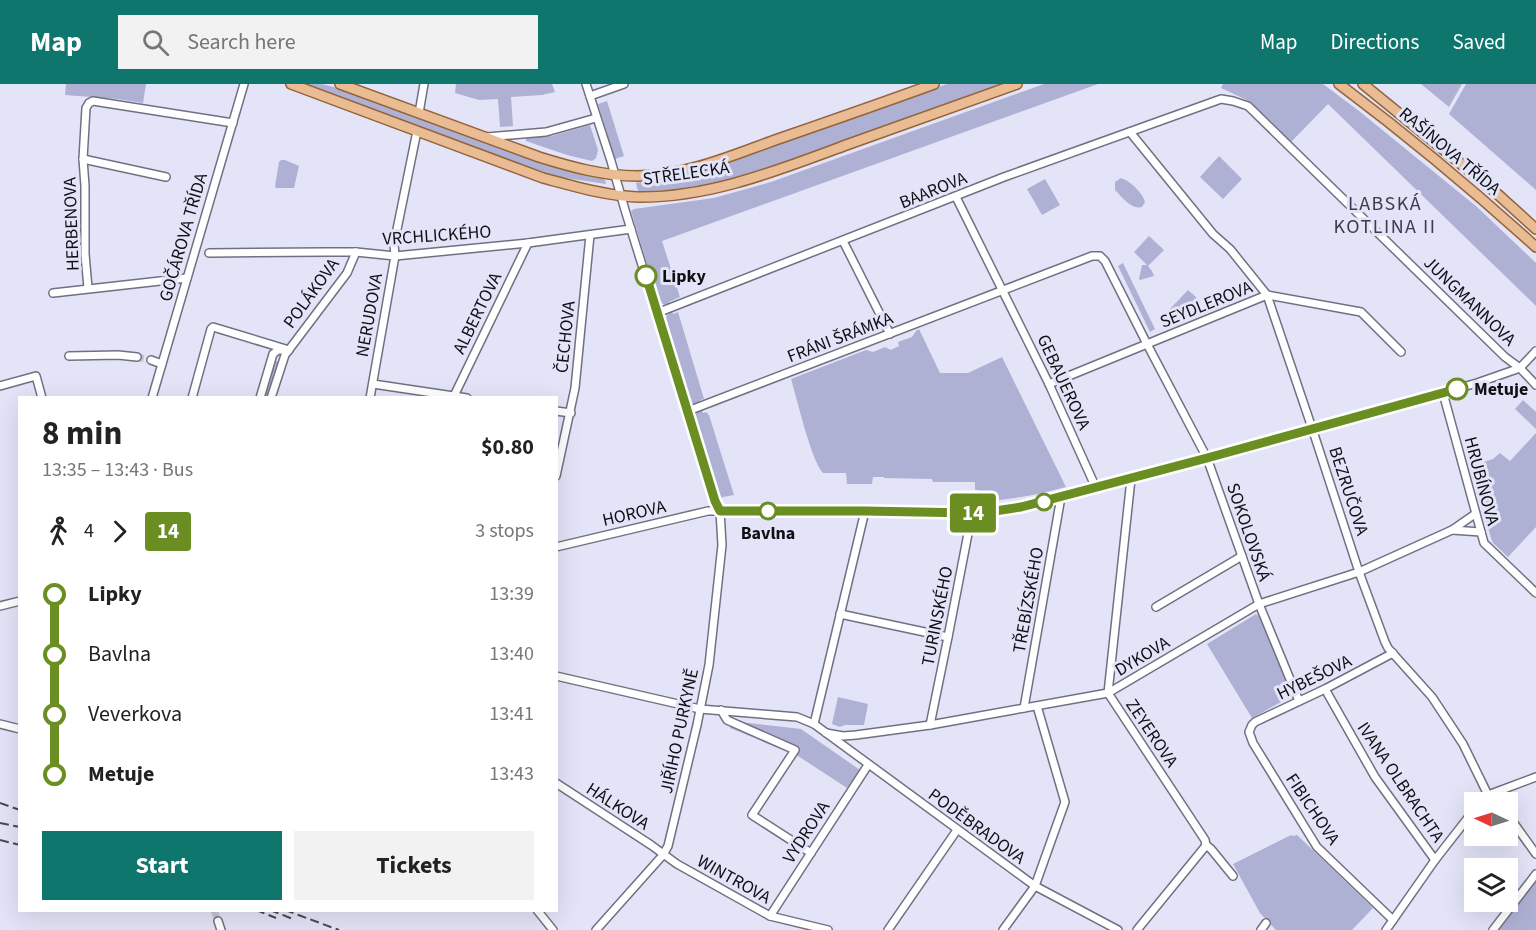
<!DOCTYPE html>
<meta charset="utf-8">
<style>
body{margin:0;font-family:"Source Sans 3",sans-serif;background:#f2f2f2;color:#222;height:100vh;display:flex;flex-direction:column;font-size:22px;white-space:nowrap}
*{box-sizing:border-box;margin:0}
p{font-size:20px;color:#767676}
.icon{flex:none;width:33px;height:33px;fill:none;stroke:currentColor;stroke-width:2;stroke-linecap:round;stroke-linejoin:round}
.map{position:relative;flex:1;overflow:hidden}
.sheet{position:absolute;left:18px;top:312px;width:540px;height:516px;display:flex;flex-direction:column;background:#fff;border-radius:0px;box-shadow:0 6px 24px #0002}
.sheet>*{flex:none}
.badge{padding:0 12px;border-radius:4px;font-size:21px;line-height:39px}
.needle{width:39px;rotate:274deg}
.fabs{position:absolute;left:1464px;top:708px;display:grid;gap:12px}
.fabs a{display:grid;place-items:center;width:54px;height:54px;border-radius:0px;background:#fff;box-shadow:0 6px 24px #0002;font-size:30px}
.map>.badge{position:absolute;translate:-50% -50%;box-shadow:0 0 0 3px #fff}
.legs{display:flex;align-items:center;gap:9px;height:66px;padding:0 24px;font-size:20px}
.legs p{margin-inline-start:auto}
.summary{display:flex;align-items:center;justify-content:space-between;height:102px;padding:0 24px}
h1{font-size:33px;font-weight:700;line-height:45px}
.primary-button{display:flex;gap:12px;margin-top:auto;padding:12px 24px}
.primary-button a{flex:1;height:69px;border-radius:0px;background:#0f766e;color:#fff;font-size:24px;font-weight:700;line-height:69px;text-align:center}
.primary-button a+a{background:#f2f2f2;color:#222}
ul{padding:0 24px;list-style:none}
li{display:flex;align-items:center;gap:21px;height:60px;font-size:22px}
li i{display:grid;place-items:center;width:9px;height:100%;margin:0 8px;background:currentColor}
li i::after{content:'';width:15px;height:15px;margin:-8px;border:4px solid;border-radius:50%;background:#fff}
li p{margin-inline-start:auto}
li:first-child i{background:linear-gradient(#0000 50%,currentColor 0)}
li:last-child i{background:linear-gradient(currentColor 50%,#0000 0)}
header{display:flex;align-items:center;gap:36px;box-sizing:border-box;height:84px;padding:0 30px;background:#0f766e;color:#fff}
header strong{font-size:28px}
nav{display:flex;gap:33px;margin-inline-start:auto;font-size:21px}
.search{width:420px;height:54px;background:#f2f2f2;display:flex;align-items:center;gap:15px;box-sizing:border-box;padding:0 21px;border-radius:0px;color:#767676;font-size:22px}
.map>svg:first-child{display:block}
.green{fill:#aeb1d3}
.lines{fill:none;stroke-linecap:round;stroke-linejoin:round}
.minor-tunnel{stroke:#c3c4d6;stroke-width:7;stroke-dasharray:7 3.5;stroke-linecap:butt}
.minor-casing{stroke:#6f7182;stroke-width:10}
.major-casing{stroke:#94633a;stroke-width:12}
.minor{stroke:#fff;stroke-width:7}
.major{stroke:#eabc94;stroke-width:9}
.rail{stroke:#484953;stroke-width:2;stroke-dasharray:9 4.5;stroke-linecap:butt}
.line-1-casing{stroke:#fff;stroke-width:14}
.line-1{stroke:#6b8e23;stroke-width:9}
.stop-1-dot{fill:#fff;stroke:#6b8e23;stroke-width:3}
.labels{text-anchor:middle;stroke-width:6;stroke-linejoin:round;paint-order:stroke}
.street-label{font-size:18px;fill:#0f1016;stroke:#e3e4f8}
.stop-label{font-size:18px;font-weight:bold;fill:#0f1016;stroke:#e3e4f8;text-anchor:start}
.neighbourhood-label{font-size:20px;letter-spacing:1.5px;fill:#3b3c4c;stroke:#e3e4f8}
</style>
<header>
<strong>Map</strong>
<div class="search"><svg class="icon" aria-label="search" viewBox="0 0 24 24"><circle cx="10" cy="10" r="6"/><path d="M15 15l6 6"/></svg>Search here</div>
<nav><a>Map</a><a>Directions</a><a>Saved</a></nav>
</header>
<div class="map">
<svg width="1536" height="846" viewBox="0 0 1536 846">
<rect width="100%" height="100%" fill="#e3e4f8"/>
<g class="green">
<path d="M66 0H146L143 19 117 15 65 11Z"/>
<path d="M302 0H322L341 5 596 92 605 96 606 100 545 91Z"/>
<path d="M456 0H552L555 8 542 11 511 13 513 42 500 43 498 15 479 16 455 9Z"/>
<path d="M947 0H1003C948 20 893 39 838 59 773 83 708 107 638 107L636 99 698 88Z"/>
<path d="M1044 0H1098L662 157 680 213 669 218 670 221 663 220 658 216 631 127 634 125 714 114 771 98Z"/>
<path d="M1223 0H1323L1359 27 1477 123 1536 179V222L1328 20 1291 58 1249 17 1221 4Z"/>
<path d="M1421 0H1462L1449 23Z"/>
<path d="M1466 0H1536V106L1449 30Z"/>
<path d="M607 17 624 72 615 75 598 20Z"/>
<path d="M590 41 598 66 596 74 592 77 567 71 526 57V54L552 52Z"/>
<path d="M1219 72 1242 95 1223 115 1200 93Z"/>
<path d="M281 76H285L299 82 294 104H276L275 102 279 78Z"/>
<path d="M1121 94C1130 97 1143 109 1145 118L1142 123C1131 126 1122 113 1115 106V98Z"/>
<path d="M1045 95 1060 121 1042 131 1027 105Z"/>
<path d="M1149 152 1164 166 1148 182 1152 187 1154 192 1140 196 1139 195 1142 181H1147L1134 168Z"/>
<path d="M1123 179 1155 245 1150 248 1118 182Z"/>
<path d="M1188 206 1196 213 1199 220 1192 227 1194 229 1189 234 1187 232 1182 237 1178 239 1167 228Z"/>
<path d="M672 227 673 230 678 228 704 315 700 316V320H693L688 316 665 239 667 231Z"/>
<path d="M919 245 940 289H968L1002 273 1066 403C1038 411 1011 415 982 418L979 415V406H975V398H933L932 395 884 394V393H873L872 400H847L846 389H823C811 376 797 315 791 295L866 266 873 268 885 263 891 266 899 262 898 258 912 253 916 247Z"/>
<path d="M273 277H277L279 279 268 313 261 314Z"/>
<path d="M1523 316 1536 328V345L1515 325Z"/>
<path d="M702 326 703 329 706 328 709 331 734 411 718 414 694 336 696 328Z"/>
<path d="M1536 349V443L1508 473 1493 459 1491 454 1470 382 1493 375 1500 369 1510 377Z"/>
<path d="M1256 530 1261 534 1292 612 1252 634 1207 560Z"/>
<path d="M838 613 868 620 864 641H845L840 643 832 640Z"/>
<path d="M732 637 801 645 860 686 847 704 798 672 730 644Z"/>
<path d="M1291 751 1293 752 1297 751 1373 824 1352 846H1276L1260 829 1233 780Z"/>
<path d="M1536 797V846H1499Z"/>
</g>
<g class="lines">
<g class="minor-tunnel">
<path d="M137 273 151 276"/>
<path d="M214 826 218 837"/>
</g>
<g class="minor-casing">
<g id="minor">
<path d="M586 0 611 77 625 126 715 417 720 427 722 461 709 581 697 641 668 762 663 771 596 846"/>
<path d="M590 12 624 0"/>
<path d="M419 29 424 0"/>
<path d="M1130 48 1213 150 1230 165 1267 211 1312 344 1359 488 1385 558 1388 564 1432 613 1463 660 1488 711 1497 718"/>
<path d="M487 53 546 48 596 34"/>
<path d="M83 75 166 93"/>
<path d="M956 113 1049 300 1096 404"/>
<path d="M843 157 890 250"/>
<path d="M209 169 327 168H356L395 172 528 159 631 145"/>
<path d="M88 204 85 170V102L83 75 86 24 89 19 93 17 233 39"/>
<path d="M53 209 187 194"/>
<path d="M657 229 1004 93 1221 15 1233 17 1248 22 1505 273 1520 284 1536 301"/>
<path d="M69 272 118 271 137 273"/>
<path d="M151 276 162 280"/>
<path d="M373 300 467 314"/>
<path d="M1049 300 1267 211 1361 228 1401 268"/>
<path d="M0 302 36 292 42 314"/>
<path d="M1443 309 1484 459 1536 509"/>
<path d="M152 314 244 0"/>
<path d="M192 314 211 245 213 243 289 266"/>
<path d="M260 314 273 270 278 266H284"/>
<path d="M271 314 285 271 347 189 356 168"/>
<path d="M370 314 395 172 394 160 417 47"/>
<path d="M453 314 528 159"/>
<path d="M556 327 571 329"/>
<path d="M688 327 1092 172H1100L1105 177 1147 260 1207 374 1259 520 1299 617"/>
<path d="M556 392 575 304 590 151"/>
<path d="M1131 395 1108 609 1205 756 1206 761 1211 765 1233 792"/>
<path d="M1452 446 1481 448"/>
<path d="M556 463 708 427H865L972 429 995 427 1021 423 1207 374 1477 299 1520 284 1536 267"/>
<path d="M0 522 20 517"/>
<path d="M1156 523 1242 472"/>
<path d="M840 530 948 553"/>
<path d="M556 592 700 625 797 633 814 640 1035 802 1118 846"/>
<path d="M1325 605 1375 693 1435 776"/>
<path d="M1024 624 1061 413"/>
<path d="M721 626 727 636 795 666 752 731 811 769"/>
<path d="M0 640 20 645"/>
<path d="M814 640 865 427"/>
<path d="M930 641 948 553 972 429"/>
<path d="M826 649 843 652 856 651 930 641 1108 609 1259 520 1359 488 1452 446 1475 430"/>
<path d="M556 699 651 761 677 780 770 832 828 846"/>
<path d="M1481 718 1488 711 1536 693"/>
<path d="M1508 731 1536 770"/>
<path d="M537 826 553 846"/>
<path d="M770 832 868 681"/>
<path d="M1393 836 1317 763 1253 659 1249 648 1252 641 1255 638 1325 605 1393 569"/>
<path d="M218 837 221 846"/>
<path d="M888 846 957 746"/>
<path d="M1003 846 1035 802 1065 718 1037 622"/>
<path d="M1137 846 1204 764 1206 761"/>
<path d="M1261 846 1266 839"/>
<path d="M1386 846 1435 776 1474 726"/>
<path d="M1493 846 1536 790"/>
</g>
</g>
<g class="major-casing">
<g id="major">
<path d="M291 0 543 94C573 102 607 112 637 113 711 114 781 85 849 60 905 40 961 20 1017 0"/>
<path d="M340 0 539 73C571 83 604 92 637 92 686 92 733 71 778 55 830 37 882 19 934 0"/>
<path d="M1339 0C1407 51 1473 106 1536 163"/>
<path d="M1363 0 1493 106 1536 145"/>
</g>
</g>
<use href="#minor" class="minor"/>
<use href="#major" class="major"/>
<g class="rail">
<path d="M0 719 20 726"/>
<path d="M0 739 20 743"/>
<path d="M0 756 20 761"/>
<path d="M256 826 276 834"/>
<path d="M270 826 293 835"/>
<path d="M285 826 339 846"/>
</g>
</g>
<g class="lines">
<g class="line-1-casing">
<path id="line-1" d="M646 192 715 417 720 427H865L972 429 995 427 1021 423 1207 374 1457 305"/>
</g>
<use href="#line-1" class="line-1"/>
</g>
<g class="stop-1-dot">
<circle cx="646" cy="192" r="10"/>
<circle cx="1457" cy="305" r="10"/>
<circle cx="1044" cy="418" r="8"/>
<circle cx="768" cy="427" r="8"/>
</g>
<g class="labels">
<g class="street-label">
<text transform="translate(1450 67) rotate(40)" y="6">RAŠÍNOVA TŘÍDA</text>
<text transform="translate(686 89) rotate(-8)" y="6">STŘELECKÁ</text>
<text transform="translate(933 106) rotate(-22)" y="6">BAAROVA</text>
<text transform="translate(71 140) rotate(-92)" y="6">HERBENOVA</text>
<text transform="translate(437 151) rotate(-4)" y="6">VRCHLICKÉHO</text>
<text transform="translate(183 153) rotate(-74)" y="6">GOČÁROVA TŘÍDA</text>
<text transform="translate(311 209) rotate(-54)" y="6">POLÁKOVA</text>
<text transform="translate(1470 217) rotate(44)" y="6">JUNGMANNOVA</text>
<text transform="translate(1206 220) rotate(-22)" y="6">SEYDLEROVA</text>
<text transform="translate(477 229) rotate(-64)" y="6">ALBERTOVA</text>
<text transform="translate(369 231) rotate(-80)" y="6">NERUDOVA</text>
<text transform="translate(565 253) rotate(-84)" y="6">ČECHOVA</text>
<text transform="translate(840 253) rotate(-21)" y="6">FRÁNI ŠRÁMKA</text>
<text transform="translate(1064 298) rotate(65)" y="6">GEBAUEROVA</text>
<text transform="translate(1482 397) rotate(75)" y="6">HRUBÍNOVA</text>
<text transform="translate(1349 407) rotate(72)" y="6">BEZRUČOVA</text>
<text transform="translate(634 429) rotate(-13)" y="6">HOROVA</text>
<text transform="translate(1249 448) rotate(71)" y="6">SOKOLOVSKÁ</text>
<text transform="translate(1028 516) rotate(-80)" y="6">TŘEBÍZSKÉHO</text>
<text transform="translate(937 532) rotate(-79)" y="6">TURINSKÉHO</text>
<text transform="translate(1142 572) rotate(-31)" y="6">DYKOVA</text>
<text transform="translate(1314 593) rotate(-26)" y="6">HYBEŠOVA</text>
<text transform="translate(679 647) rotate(-78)" y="6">JIŘÍHO PURKYNĚ</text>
<text transform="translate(1152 649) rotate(56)" y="6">ZEYEROVA</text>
<text transform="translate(1401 698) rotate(56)" y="6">IVANA OLBRACHTA</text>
<text transform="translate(618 722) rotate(33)" y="6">HÁLKOVA</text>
<text transform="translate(1313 725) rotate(56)" y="6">FIBICHOVA</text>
<text transform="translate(977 742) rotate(36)" y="6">PODĚBRADOVA</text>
<text transform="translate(806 748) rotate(-57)" y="6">VYDROVA</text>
<text transform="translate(734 795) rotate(29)" y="6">WINTROVA</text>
</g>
<g class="stop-label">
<text x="662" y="198">Lipky</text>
<text x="1474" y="311">Metuje</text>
<text x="768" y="455" text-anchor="middle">Bavlna</text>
</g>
<g class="neighbourhood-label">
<text x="1385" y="126">LABSKÁ<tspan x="1385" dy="23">KOTLINA II</tspan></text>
</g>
</g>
</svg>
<div class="fabs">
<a><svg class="needle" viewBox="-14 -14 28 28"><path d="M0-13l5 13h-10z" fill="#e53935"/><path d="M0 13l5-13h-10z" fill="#767676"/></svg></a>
<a><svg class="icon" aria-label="layers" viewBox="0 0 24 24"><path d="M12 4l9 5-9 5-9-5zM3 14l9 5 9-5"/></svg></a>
</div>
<b class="badge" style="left:973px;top:429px;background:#6b8e23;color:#fff">14</b>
<section class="sheet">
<div class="summary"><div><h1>8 min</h1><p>13:35 – 13:43 · Bus</p></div><b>$0.80</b></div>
<div class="legs"><svg class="icon" aria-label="walk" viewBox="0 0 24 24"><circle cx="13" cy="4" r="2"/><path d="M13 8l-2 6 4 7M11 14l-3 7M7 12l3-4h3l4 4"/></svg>4<svg class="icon" aria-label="forward" viewBox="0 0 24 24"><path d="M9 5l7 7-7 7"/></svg><b class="badge" style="background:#6b8e23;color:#fff">14</b><p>3 stops</p></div>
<ul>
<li><i style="color:#6b8e23"></i><b>Lipky</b><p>13:39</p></li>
<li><i style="color:#6b8e23"></i><span>Bavlna</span><p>13:40</p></li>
<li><i style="color:#6b8e23"></i><span>Veverkova</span><p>13:41</p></li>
<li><i style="color:#6b8e23"></i><b>Metuje</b><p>13:43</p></li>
</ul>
<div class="primary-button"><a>Start</a><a>Tickets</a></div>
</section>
</div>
